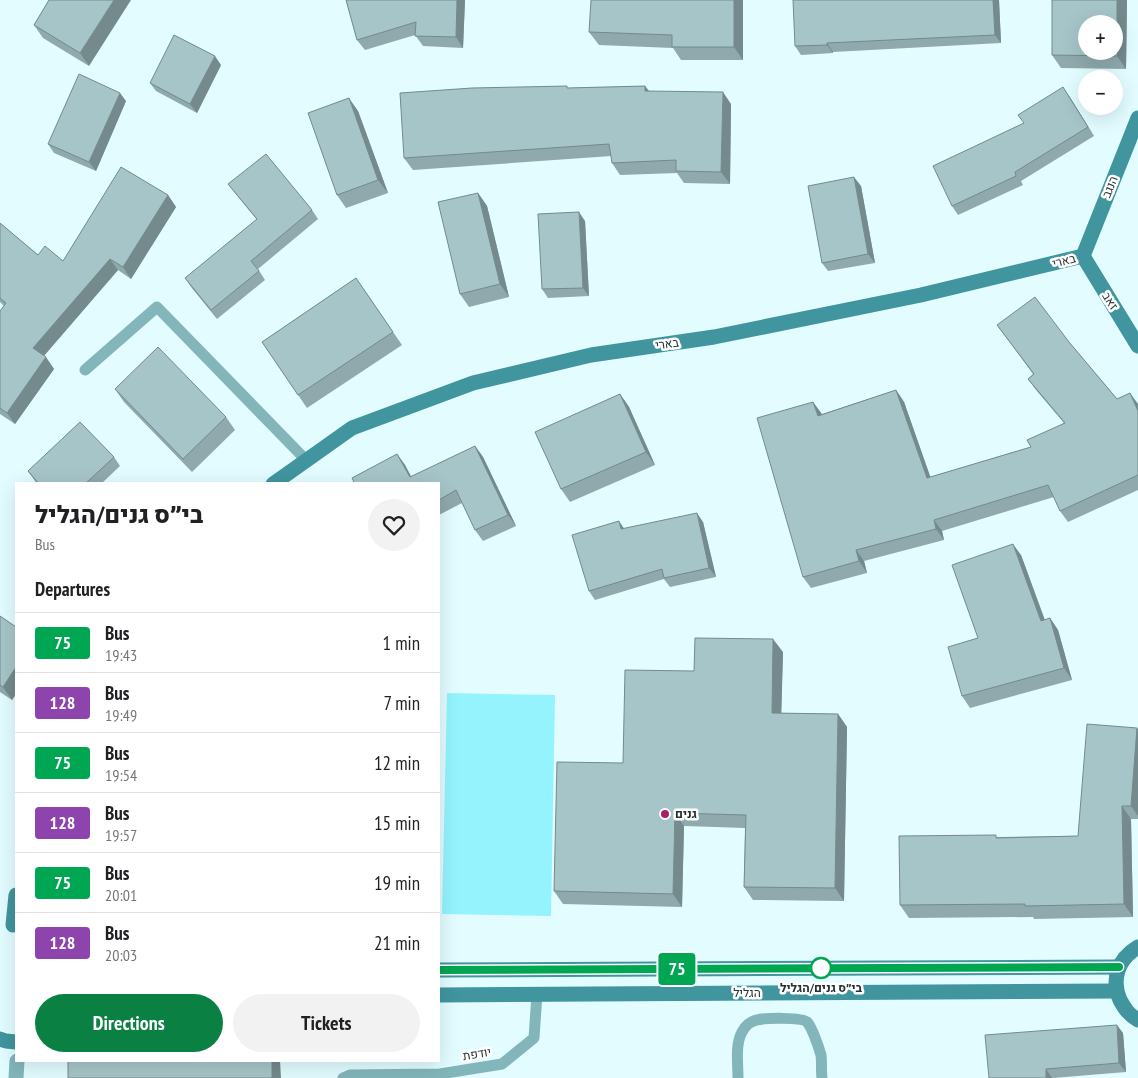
<!DOCTYPE html>
<meta charset="utf-8">
<style>
body{margin:0;font-family:"PT Sans Narrow",Heebo,sans-serif;background:#f2f2f2;color:#202124;height:100vh;display:flex;flex-direction:column;font-size:19px;white-space:nowrap}
*{box-sizing:border-box;margin:0}
p{font-size:16px;color:#757577}
.icon{flex:none;width:28px;height:28px;fill:none;stroke:currentColor;stroke-width:2;stroke-linecap:round;stroke-linejoin:round}
.map{position:relative;flex:1;overflow:hidden}
.sheet{position:absolute;left:15px;top:482px;width:425px;height:580px;display:flex;flex-direction:column;background:#fff;border-radius:0px;box-shadow:0 5px 20px #0002}
.sheet>*{flex:none}
.badge{padding:0 10px;border-radius:4px;font-size:18px;line-height:32px}
.controls{position:absolute;left:1078px;top:15px;display:grid;gap:10px}
.controls a{display:grid;place-items:center;width:45px;height:45px;border-radius:50%;background:#fff;box-shadow:0 5px 20px #0002;font-size:25px}
.map>.badge{position:absolute;translate:-50% -50%;box-shadow:0 0 0 2px #fff}
h2{padding:0 20px;font-size:19px;line-height:45px}
.round{display:grid;place-items:center;flex:none;width:52px;height:52px;border-radius:26px;background:#f2f2f2}
.headline{display:flex;align-items:center;justify-content:space-between;height:85px;padding:0 20px}
h1{font-size:24px;font-weight:800;line-height:38px}
.cta{display:flex;gap:10px;margin-top:auto;padding:10px 20px}
.cta a{flex:1;height:58px;border-radius:30px;background:#0b8043;color:#fff;font-size:20px;font-weight:800;line-height:58px;text-align:center}
.cta a+a{background:#f2f2f2;color:#202124}
ul{padding:0;list-style:none}
li{display:flex;align-items:center;gap:15px;height:60px;padding:0 20px;border-top:1px solid #e0e0e0}
li div{flex:1}
li b{display:block;font-size:19px}
li em{font-style:normal}
li .badge{min-width:55px;font-weight:700;text-align:center}
.map>svg:first-child{display:block}
.green{fill:#94f3fd}
.lines{fill:none;stroke-linecap:round;stroke-linejoin:round}
.lane{stroke:#82b6bb;stroke-width:11}
.street{stroke:#82b6bb;stroke-width:15}
.secondary{stroke:#40959e;stroke-width:15}
.wall{fill:#8fa9ac}
.shaded-wall{fill:#748a8c}
.building{fill:#a6c5c8;stroke:#748a8c;fill-rule:evenodd}
.line-casing{stroke:#fff;stroke-width:11}
.line{stroke:#00a651;stroke-width:8}
.poi-dot{fill:#a82067;stroke:#fff;stroke-width:2}
.stop-dot{fill:#fff;stroke:#00a651;stroke-width:2.5}
.labels{text-anchor:middle;stroke-width:5;stroke-linejoin:round;paint-order:stroke}
.street-label{font-size:12px;fill:#253132;stroke:#fff}
.poi-label{font-size:12px;font-weight:bold;fill:#253132;stroke:#fff;text-anchor:start}
.stop-label{font-size:12px;font-weight:bold;fill:#253132;stroke:#fff}
</style>
<div class="map">
<svg width="1138" height="1078" viewBox="0 0 1138 1078">
<rect width="100%" height="100%" fill="#e2fcff"/>
<path class="green" d="M447 693 555 695 551 916 442 914Z"/>
<g class="lines">
<g class="lane">
<path d="M85 370 157 307 306 460"/>
<path d="M343 1078 350 1075 440 1074 502 1064 534 1038 537 994"/>
<path d="M738 1078C738 1063 735 1045 742 1032 745 1026 751 1021 757 1020 764 1018 802 1017 807 1022 812 1027 819 1048 821 1055 822 1062 821 1071 822 1078"/>
</g>
<path class="street" d="M16 1078 17 1061"/>
<g class="secondary">
<path d="M1083 256 1138 118"/>
<path d="M1083 256 1138 346"/>
<path d="M273 484 352 428 473 383 591 355 714 337 921 295 1083 256"/>
<path d="M13 925 16 895"/>
<path d="M1138 947C1118 959 1111 979 1120 1000 1125 1009 1129 1015 1138 1020"/>
<path d="M439 970 1119 967"/>
<path d="M439 995 1116 991"/>
<path d="M0 1039 6 1041 16 1042"/>
</g>
</g>
<g class="wall">
<path d="M49 0 89 66 43 38 34 25Z"/>
<path d="M346 0H465L463 48 423 46 415 35 365 50 357 40Z"/>
<path d="M743 0V60H681L673 48 599 45 589 32Z"/>
<path d="M999 0 1001 43 833 52V53L801 55 795 46Z"/>
<path d="M1127 0 1126 69 1061 68 1052 55Z"/>
<path d="M221 65 197 113 156 91 150 83Z"/>
<path d="M645 86 649 91 731 104 730 184 684 183 677 173 620 175 612 163 611 156 413 170 404 158 569 88Z"/>
<path d="M1069 96 1094 136 1021 181 1023 185 958 215 952 206 1024 123Z"/>
<path d="M126 101 96 171 54 153 48 144Z"/>
<path d="M358 111 388 193 346 208 337 195Z"/>
<path d="M228 184 312 210 318 219 258 269 265 280 217 319 191 287 185 278 257 220 235 193Z"/>
<path d="M861 186 875 263 828 271 822 263Z"/>
<path d="M478 193 487 206 509 297 469 307 460 294Z"/>
<path d="M168 195 176 207 131 279 118 270 44 356 54 369 15 424 0 414V311L4 306 0 302V223L38 255 63 261Z"/>
<path d="M585 221 589 296 548 298 542 289Z"/>
<path d="M356 278 402 345 307 408 262 342Z"/>
<path d="M997 325 1069 342 1117 399 1130 393 1138 406V490L1068 522 1060 511 1054 497 942 531 944 540 864 561 867 573 811 588 803 577 813 402 822 414 896 390 904 402 930 477 1031 447 1064 423 1036 390 1028 379 1033 374Z"/>
<path d="M115 389 226 417 235 430 192 472 124 402Z"/>
<path d="M620 394 629 407 655 465 570 502 561 489Z"/>
<path d="M475 446 483 457 516 526 483 541 475 530 462 503 439 515V484H355L397 454 405 465 411 477Z"/>
<path d="M114 457 120 466 101 484H37L28 471Z"/>
<path d="M703 522 716 577 670 587 664 579 595 600 589 591Z"/>
<path d="M1021 555 1045 620 1050 618 1058 630 1072 680 970 708 962 696 978 638Z"/>
<path d="M0 616 16 627V694L12 700 0 692Z"/>
<path d="M783 652 781 713 838 714 847 727 844 901 753 900 744 887 745 828 684 826 682 907 563 904 554 891 623 763 694 671Z"/>
<path d="M1137 728 1138 819H1131L1133 917 1034 919 1033 917 909 918 900 905 997 837 1078 836Z"/>
<path d="M1123 1033 1126 1072 1053 1078H989Z"/>
</g>
<g class="shaded-wall">
<path d="M114 0H131L89 66 80 53Z"/>
<path d="M457 0H465L463 48 456 37Z"/>
<path d="M734 0H743V60L734 47Z"/>
<path d="M993 0H999L1001 43 995 35Z"/>
<path d="M1117 0H1127L1126 69 1117 56Z"/>
<path d="M827 43 833 52V53L827 45Z"/>
<path d="M215 56 221 65 197 113 190 104Z"/>
<path d="M645 86 654 98 645 91Z"/>
<path d="M1063 87 1069 96 1094 136 1088 127Z"/>
<path d="M723 92 731 104 730 184 721 172Z"/>
<path d="M120 93 126 101 96 171 89 162Z"/>
<path d="M349 98 358 111 388 193 378 180Z"/>
<path d="M854 177 861 186 875 263 868 254Z"/>
<path d="M478 193 487 206 509 297 500 284Z"/>
<path d="M168 195 176 207 131 279 123 267Z"/>
<path d="M579 212 585 221 589 296 583 288Z"/>
<path d="M110 259 118 270 41 359 33 348Z"/>
<path d="M46 357 54 369 15 424 7 413Z"/>
<path d="M896 390 904 402 935 490 927 478Z"/>
<path d="M1130 393 1138 404V411Z"/>
<path d="M620 394 629 407 655 465 646 452Z"/>
<path d="M813 402 821 413 825 427 818 416Z"/>
<path d="M475 446 483 457 516 526 508 515Z"/>
<path d="M397 454 405 465 415 484 410 477Z"/>
<path d="M697 513 703 522 716 577 709 568Z"/>
<path d="M934 520 942 531 944 540 936 529Z"/>
<path d="M619 521 625 530 621 529Z"/>
<path d="M1013 544 1021 555 1049 632 1041 621Z"/>
<path d="M856 550 864 561 867 573 859 561Z"/>
<path d="M1050 618 1058 630 1072 680 1064 668Z"/>
<path d="M773 639 783 652 781 726 772 713Z"/>
<path d="M16 667V694L12 700 3 687Z"/>
<path d="M838 714 847 727 844 901 835 888Z"/>
<path d="M1137 728 1138 729V816L1131 806Z"/>
<path d="M1122 806 1131 819 1133 917 1124 904Z"/>
<path d="M675 813 684 826 682 907 673 894Z"/>
<path d="M1117 1025 1123 1033 1126 1072 1119 1063Z"/>
<path d="M272 1061H280L281 1078H272Z"/>
<path d="M1046 1069 1052 1078H1046Z"/>
</g>
<g class="building">
<path d="M49 0H114L80 53 34 25Z"/>
<path d="M346 0H457L456 37 415 36 416 22 357 40Z"/>
<path d="M591 0H734V47H672V35L589 32Z"/>
<path d="M793 0H993L995 35 827 43V45L795 46Z"/>
<path d="M1052 0H1117V56L1052 55ZM1086 24H1114V51H1086Z"/>
<path d="M174 35 215 56 190 104 150 83Z"/>
<path d="M79 74 120 93 89 162 48 144Z"/>
<path d="M567 86V88L645 86V91L723 92 721 172 676 171V160L612 163 609 144 404 158 400 93 472 88Z"/>
<path d="M1063 87 1088 127 1015 172 1016 176 952 206 933 166 1024 123 1018 115Z"/>
<path d="M349 98 378 180 337 195 308 113Z"/>
<path d="M266 154 312 210 251 261 259 271 211 310 185 278 257 219 228 184Z"/>
<path d="M121 167 168 195 123 267 110 259 33 348 46 357 7 413 0 408V311L6 303 0 298V223L38 255 45 246 63 261Z"/>
<path d="M854 177 868 254 822 263 808 186Z"/>
<path d="M478 193 500 284 460 294 438 202Z"/>
<path d="M579 212 583 288 542 289 538 214Z"/>
<path d="M356 278 393 332 298 395 262 342Z"/>
<path d="M1035 297 1069 342 1117 399 1130 393 1138 411V475L1060 511 1048 485 934 520 936 529 856 550 859 561 803 577 757 418 813 402 818 416 896 390 927 478 1031 447 1027 440 1065 423 1028 379 1034 374 997 325Z"/>
<path d="M158 347 226 417 183 459 115 389Z"/>
<path d="M620 394 646 452 561 489 535 432Z"/>
<path d="M80 422 114 457 85 484H39L28 471Z"/>
<path d="M475 446 508 515 475 530 456 490 439 500V484H355L352 478 397 454 410 477Z"/>
<path d="M697 513 709 568 664 578 662 569 589 591 572 535 619 521 621 529Z"/>
<path d="M1013 544 1041 621 1050 618 1064 668 962 696 948 647 978 638 952 565Z"/>
<path d="M0 616 16 627V667L3 687 0 685Z"/>
<path d="M695 638 773 639 772 713 838 714 835 888 744 887 746 815 675 813 673 894 554 891 557 762 623 763 625 670 694 671Z"/>
<path d="M1087 724 1137 728 1131 806H1122L1124 904 1025 906V904L900 905 899 836 996 835V838L1078 836Z"/>
<path d="M1117 1025 1119 1063 1046 1069V1078H989L985 1035Z"/>
<rect x="68" y="1061" width="204" height="17"/>
</g>
<g class="lines">
<g class="line-casing">
<path id="line" d="M439 970 1119 967"/>
</g>
<use href="#line" class="line"/>
</g>
<circle class="poi-dot" cx="665" cy="814" r="5"/>
<circle class="stop-dot" cx="821" cy="968" r="10"/>
<g class="labels">
<g class="street-label">
<text transform="translate(1110 187) rotate(-68)" y="4">הנגב</text>
<text transform="translate(1064 261) rotate(-14)" y="4">בארי</text>
<text transform="translate(1110 301) rotate(58)" y="4">זאב</text>
<text transform="translate(667 344) rotate(-8)" y="4">בארי</text>
<text x="747" y="997">הגליל</text>
<text transform="translate(477 1054) rotate(-9)" y="4">יודפת</text>
</g>
<g class="poi-label">
<text x="675" y="818">גנים</text>
</g>
<g class="stop-label">
<text x="821" y="992">בי״ס גנים/הגליל</text>
</g>
</g>
</svg>
<div class="controls">
<a>+</a>
<a>−</a>
</div>
<b class="badge" style="left:677px;top:969px;background:#00a651;color:#fff">75</b>
<section class="sheet">
<div class="headline"><div><h1>בי״ס גנים/הגליל</h1><p>Bus</p></div><a class="round"><svg class="icon" aria-label="heart" viewBox="0 0 24 24"><path d="M12 20l-8-8c-3-5 5-10 8-4 3-6 11-1 8 4z"/></svg></a></div>
<h2>Departures</h2>
<ul>
<li><span class="badge" style="background:#00a651;color:#fff">75</span><div><b>Bus</b><p>19:43</p></div><em>1 min</em></li>
<li><span class="badge" style="background:#8e44ad;color:#fff">128</span><div><b>Bus</b><p>19:49</p></div><em>7 min</em></li>
<li><span class="badge" style="background:#00a651;color:#fff">75</span><div><b>Bus</b><p>19:54</p></div><em>12 min</em></li>
<li><span class="badge" style="background:#8e44ad;color:#fff">128</span><div><b>Bus</b><p>19:57</p></div><em>15 min</em></li>
<li><span class="badge" style="background:#00a651;color:#fff">75</span><div><b>Bus</b><p>20:01</p></div><em>19 min</em></li>
<li><span class="badge" style="background:#8e44ad;color:#fff">128</span><div><b>Bus</b><p>20:03</p></div><em>21 min</em></li>
</ul>
<div class="cta"><a>Directions</a><a>Tickets</a></div>
</section>
</div>
